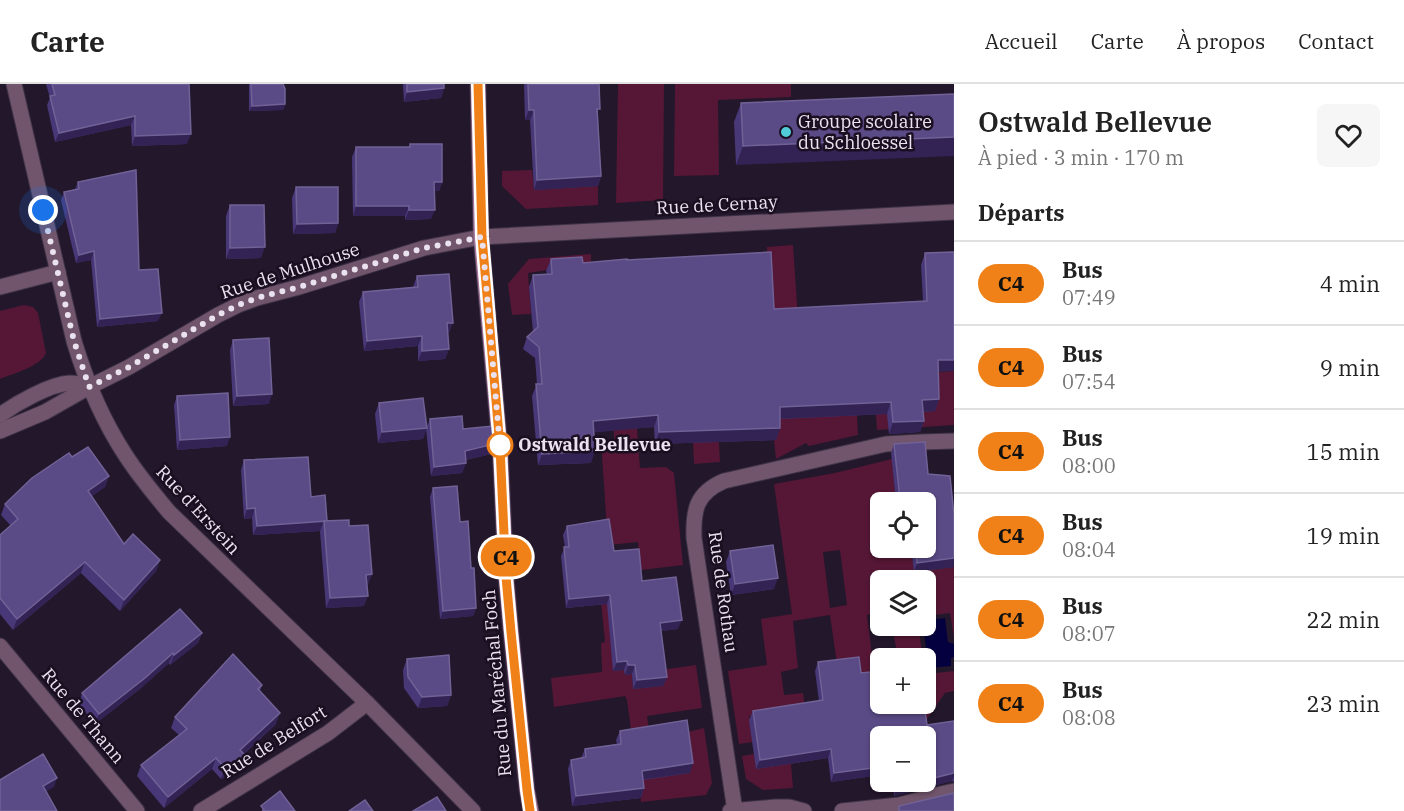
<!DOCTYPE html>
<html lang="fr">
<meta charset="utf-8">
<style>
body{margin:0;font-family:"IBM Plex Serif",serif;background:#f6f6f6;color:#222;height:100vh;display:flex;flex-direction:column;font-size:22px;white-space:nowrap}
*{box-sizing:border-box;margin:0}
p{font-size:20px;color:#767676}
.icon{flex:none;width:33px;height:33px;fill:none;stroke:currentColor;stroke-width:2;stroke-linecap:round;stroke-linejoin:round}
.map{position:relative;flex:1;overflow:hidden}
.panel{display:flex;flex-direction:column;background:#fff;width:450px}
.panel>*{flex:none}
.badge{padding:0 12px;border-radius:20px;font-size:21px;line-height:39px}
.buttons{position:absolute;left:870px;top:408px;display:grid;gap:12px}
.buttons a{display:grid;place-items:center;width:66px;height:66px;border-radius:9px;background:#fff;box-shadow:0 2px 4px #0004;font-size:30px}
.you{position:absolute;width:30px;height:30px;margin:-15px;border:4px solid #fff;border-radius:50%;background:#1a73e8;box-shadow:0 0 0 9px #1a73e833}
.map>.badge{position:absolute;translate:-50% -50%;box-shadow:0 0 0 3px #fff}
h2{padding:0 24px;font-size:22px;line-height:54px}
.round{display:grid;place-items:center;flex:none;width:63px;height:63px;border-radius:9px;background:#f6f6f6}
.summary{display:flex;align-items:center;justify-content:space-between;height:102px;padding:0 24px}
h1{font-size:28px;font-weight:600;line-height:45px}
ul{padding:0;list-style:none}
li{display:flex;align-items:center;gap:18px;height:84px;padding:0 24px;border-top:2px solid #e0e0e0}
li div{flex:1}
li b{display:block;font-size:22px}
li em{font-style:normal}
li .badge{min-width:66px;font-weight:700;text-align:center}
header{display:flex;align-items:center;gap:36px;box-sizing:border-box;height:84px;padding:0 30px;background:#fff;border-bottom:2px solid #e0e0e0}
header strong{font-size:28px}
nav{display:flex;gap:33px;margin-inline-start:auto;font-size:21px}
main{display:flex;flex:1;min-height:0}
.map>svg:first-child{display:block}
.green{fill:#551735;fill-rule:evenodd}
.water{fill:#04003f}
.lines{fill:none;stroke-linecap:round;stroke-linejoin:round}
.street-casing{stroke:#3f3347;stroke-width:17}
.secondary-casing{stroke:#3f3347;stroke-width:17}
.street{stroke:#71556c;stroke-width:15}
.secondary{stroke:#a27499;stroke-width:15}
.wall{fill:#483878}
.shaded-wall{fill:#322354}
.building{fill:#5a4a85;stroke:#706296;stroke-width:1.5}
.line-casing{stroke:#fff;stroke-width:14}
.line{stroke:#f08118;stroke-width:9}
.walk{stroke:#ebe2f0;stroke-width:6;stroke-dasharray:0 10.8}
.poi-dot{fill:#52cbd9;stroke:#1a0e21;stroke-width:2}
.stop-dot{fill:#fff;stroke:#f08118;stroke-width:3}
.labels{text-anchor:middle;stroke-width:5;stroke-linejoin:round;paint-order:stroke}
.poi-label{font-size:18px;fill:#ebe2f0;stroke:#1a0e21;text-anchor:start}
.street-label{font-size:18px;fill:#ebe2f0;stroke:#1a0e21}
.stop-label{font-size:18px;font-weight:bold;fill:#ebe2f0;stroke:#1a0e21;text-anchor:start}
</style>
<header>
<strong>Carte</strong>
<nav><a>Accueil</a><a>Carte</a><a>À propos</a><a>Contact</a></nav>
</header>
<main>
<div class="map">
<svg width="954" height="727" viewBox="0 0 954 727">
<rect width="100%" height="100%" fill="#23172b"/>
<g class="green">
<path d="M618 0H664L663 116 616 119Z"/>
<path d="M675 0H791V13L718 16 719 91 674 92Z"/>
<path d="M532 86 534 106 598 102V121L526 125 502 102V87Z"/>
<path d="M793 161 798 235 803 333 857 331 858 351 809 362 806 359 776 375 774 356 717 322 720 378 694 380 689 273 770 247 767 163Z"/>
<path d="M591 170V179L528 189 531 230 512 231 508 200 529 175Z"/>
<path d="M24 221 33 223 38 229 46 269C40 283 14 289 0 295V227Z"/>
<path d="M954 287V341L877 346 876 330 935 327 933 288Z"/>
<path d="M634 307 640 384 666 383 674 389 683 481 641 486 638 458 608 461 601 356 614 355V347Z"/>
<path d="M892 375 896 418H880V464H911L914 488 954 483V554L950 529 926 532V496H880V528L867 531 875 596 817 597 816 583 837 580 830 531 793 537 798 584 781 588 784 611 803 609 811 676 791 680 793 704 763 706 746 695 742 672 754 670 757 685 774 628 749 632 753 658 739 660 728 587 767 581 761 535 792 530 774 400 835 389ZM840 466 847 521 830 524 823 468Z"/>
<path d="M596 467 623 574 625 590H632L633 605 661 586 696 581 702 624 647 632 655 693 684 649 704 644 712 699 706 711 641 718 634 653H632L627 616 625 612 554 623 551 594 602 588 601 559 605 558Z"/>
<path d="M892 542H918L923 574H898Z"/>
<path d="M926 587 927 590 954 587V607L945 609 922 642 920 620H926Z"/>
</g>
<path class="water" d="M945 534 948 558 954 560V573L951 574V582L929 584 923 542H926V537Z"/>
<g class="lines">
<g class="street-casing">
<g id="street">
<path d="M14 0 74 257C86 297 103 337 126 372 139 392 154 410 169 428L367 619 473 727"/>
<path d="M0 203 58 188"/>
<path d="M0 331C17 319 50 300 70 299 76 299 83 301 89 303"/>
<path d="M0 347 45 328 89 303 129 283 218 231 238 221 257 214 299 203 424 164 481 153 954 128"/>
<path d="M0 562 137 727"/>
<path d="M201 727 328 649 367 619"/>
<path d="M730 727 776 723H789L804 727"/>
<path d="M735 727 694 454C693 426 696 409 724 397L886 360 921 358 954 357"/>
<path d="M842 727 899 721 945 709 954 707"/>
</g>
</g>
<g class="secondary-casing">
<path id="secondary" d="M478 0 481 153 500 363 506 493 511 548 527 706 531 727"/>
</g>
<use href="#street" class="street"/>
<use href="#secondary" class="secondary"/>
</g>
<g class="wall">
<path d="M46 0H189L187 60 132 62 131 41 55 58 47 21 50 14Z"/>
<path d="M249 0H283L285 20 283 26 249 27Z"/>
<path d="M403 0H444V4L441 14 404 18Z"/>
<path d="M524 0H599L598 31 601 92 598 102 534 106 530 36H525Z"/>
<path d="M954 10 736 81 734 38 741 19Z"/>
<path d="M410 60 442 98 439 107H434L431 135 405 136V132H353L352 73 356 63H409Z"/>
<path d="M78 98 139 186 158 237 97 243 91 176 76 179 61 116 64 108 75 105Z"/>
<path d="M296 103 338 139 335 149 293 150 292 114Z"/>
<path d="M230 121 261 174 226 175V132Z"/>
<path d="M925 169 938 288 939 315 935 327 923 328 924 337 920 348 889 350 887 330 780 335V344L776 356 655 360 654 343 594 348 591 379 538 381 532 312 537 300 535 274 523 265 527 253 533 248 529 203 533 191 547 190 546 187 551 175 583 179 627 176 774 225 923 217 921 181Z"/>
<path d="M417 192 449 249H447L449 265 445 275 418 277V262L364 267 359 218 363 208 413 203Z"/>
<path d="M233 256 269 320 233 322 230 266Z"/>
<path d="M177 312 227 362 177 366 174 321Z"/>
<path d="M379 319 427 343 430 335 463 345 494 360 491 370 466 376V379L462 389 431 392 426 345 423 355 378 359 375 330Z"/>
<path d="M894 360 928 390 954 431V483L914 488 911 464H926V418H896L891 369Z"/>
<path d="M72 373 109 392 105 403 92 412 124 460 160 476 156 487 120 527 81 489 13 546 0 530V451L11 442 1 431 5 420Z"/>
<path d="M244 376 311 413 327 437 349 442 372 490 368 500 367 501 364 522 326 524 320 447 253 451 252 434 244 435 241 386Z"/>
<path d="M433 404 460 438 471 484 476 524 473 532 440 535 430 413Z"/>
<path d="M567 442 614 467 642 497 678 545 661 547 667 593 663 602 633 605 632 590 625 591 624 586 613 587 607 520 566 524 561 472 565 463 563 451Z"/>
<path d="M730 467 774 505 731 511 726 478Z"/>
<path d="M202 549 198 559 170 581 169 579 141 604 95 640 79 620 82 609Z"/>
<path d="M407 575 451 611 447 622 418 624 404 604 403 586Z"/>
<path d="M818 578 861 589 927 641 954 637V698L952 697 894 712 893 698H926L880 652V691L831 698 828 674 756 685 749 636 753 627 819 617 815 587Z"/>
<path d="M262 601 260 607 276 640 244 670 246 672 242 683 221 695 212 685 164 724 137 692 141 681 179 651 171 644 175 633Z"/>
<path d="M620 647 690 689 643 696 644 704 641 714 572 722 568 685 571 676 581 674 585 665 617 660 616 656Z"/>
</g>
<g class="shaded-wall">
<path d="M444 4 441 14 404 18 407 8Z"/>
<path d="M285 20 283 26 249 27 252 22Z"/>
<path d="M529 26H534L530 36H525Z"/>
<path d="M135 32 131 41 55 58 59 49Z"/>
<path d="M191 50 187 60 132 62 135 52Z"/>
<path d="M954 53V72L736 81 743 62Z"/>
<path d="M601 92 598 102 534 106 537 96Z"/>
<path d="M434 98H442L439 107H430Z"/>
<path d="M356 122H409L405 132H353Z"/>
<path d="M409 126H435L431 135 405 136Z"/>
<path d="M338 139 335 149 293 150 297 140Z"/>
<path d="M265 163 261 174 226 175 230 164Z"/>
<path d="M94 167 91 176 76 179 79 171Z"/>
<path d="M162 229 158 237 97 243 100 235Z"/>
<path d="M447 239H453L449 249H443Z"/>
<path d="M422 252 418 262 364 267 367 257Z"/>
<path d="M449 265 445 275 418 277 422 267Z"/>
<path d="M938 276H954V287L933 288Z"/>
<path d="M272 310 269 320 233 322 237 312Z"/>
<path d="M939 315 935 327 918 328 922 316Z"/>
<path d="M891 318 887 330 775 335 780 323Z"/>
<path d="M658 331 654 343 589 349 593 337Z"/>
<path d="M924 337 920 348 889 350 893 338Z"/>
<path d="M427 344 423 355 378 359 382 348Z"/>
<path d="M780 344 776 356 655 360 659 348Z"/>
<path d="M230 353 227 362 177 366 180 356Z"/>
<path d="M494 360 491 370 461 377 465 367Z"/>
<path d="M595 367 591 379 538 381 542 370Z"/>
<path d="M466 379 462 389 431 392 434 383Z"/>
<path d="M109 392 105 403 84 418 88 407Z"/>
<path d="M909 414 908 418H899L900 415Z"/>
<path d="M255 424 252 434 244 435 247 425Z"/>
<path d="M324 437 320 447 253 451 257 442Z"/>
<path d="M954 474V483L914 488 917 479Z"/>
<path d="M160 476 156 487 120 527 124 516Z"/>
<path d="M85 478 81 489 13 546 17 535Z"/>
<path d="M372 490 368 500 362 501 366 491Z"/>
<path d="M778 494 774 505 731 511 735 500Z"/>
<path d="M610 511 607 520 566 524 569 515Z"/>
<path d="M368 512 364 522 326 524 330 514Z"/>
<path d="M476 524 473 532 440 535 443 527Z"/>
<path d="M682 536 678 545 656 548 660 539Z"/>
<path d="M202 549 198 559 170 581 174 571Z"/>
<path d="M173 569 169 579 141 604 95 640 99 630Z"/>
<path d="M627 577 624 586 613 587 617 578Z"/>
<path d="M628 581H635L632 590 625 591Z"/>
<path d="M667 593 663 602 633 605 637 596Z"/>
<path d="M451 611 447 622 418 624 422 613Z"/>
<path d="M280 629 276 640 236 677 240 666Z"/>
<path d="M831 665 828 674 756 685 760 676Z"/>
<path d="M246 672 242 683 221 695 225 684Z"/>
<path d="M216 674 212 685 164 724 168 713Z"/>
<path d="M693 679 690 689 639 696 642 687Z"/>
<path d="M880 683V691L831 698 834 689Z"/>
<path d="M954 689V693L952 697 894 712 897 703 919 698H926V696Z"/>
<path d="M57 694 54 703 40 711 43 702Z"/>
<path d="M644 704 641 714 572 722 576 712Z"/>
</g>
<g class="building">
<path d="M52 0H189L191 50 135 52V32L59 49 50 12 55 11Z"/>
<path d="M251 0H283L285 5V20L252 22Z"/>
<path d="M407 0H444V4L407 8Z"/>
<path d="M528 0H599L600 25H597L601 92 537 96 534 26H529Z"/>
<path d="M954 10V53L743 62 741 19Z"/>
<path d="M410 60H442V98H434L435 126H409V122H356V63H410Z"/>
<path d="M136 86 139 186 158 185 162 229 100 235 94 167 79 171 64 108 79 105 78 98Z"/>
<path d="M296 103H338V139L297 140Z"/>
<path d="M230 121H264L265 163 230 164Z"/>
<path d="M771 168 774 225 927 217 925 169 954 168V276H938L939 315 922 316 924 337 893 338 891 318 780 323V344L659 348 658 331 593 337 595 367 542 370 536 300H542L539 263 527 253 538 243 533 191 552 190 551 175 582 173 583 179 627 175V176Z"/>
<path d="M449 190 453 239H447L449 265 422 267V252L367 257 363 208 418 203 417 192Z"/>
<path d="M269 254 272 310 237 312 233 256Z"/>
<path d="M228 309 230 353 180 356 177 312Z"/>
<path d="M423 314 427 344 382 348 379 319Z"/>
<path d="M462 332 463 345 493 342 494 360 465 367 466 379 434 383 430 335Z"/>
<path d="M925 358 928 390 950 392 954 431V474L917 479 915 464H926V418H910L909 414 900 415 894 360Z"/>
<path d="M88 363 109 392 88 407 124 460 133 450 160 476 124 516 85 478 17 535 0 514V451L18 435 5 420 32 394 69 369 72 373Z"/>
<path d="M308 373 311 413 325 411 327 437 257 442 255 424 247 425 244 376Z"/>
<path d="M457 402 460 438 468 437 471 484H474L476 524 443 527 433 404Z"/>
<path d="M609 435 614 467 639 465 642 497 676 493 682 536 660 539 667 593 637 596 635 581H628L627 577 617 578 610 511 569 515 564 463H569L567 442Z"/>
<path d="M349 436V442L368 441 372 490 366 491 368 512 330 514 324 437Z"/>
<path d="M773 461 778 494 735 500 730 467Z"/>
<path d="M180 525 202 549 174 571 173 569 145 594 99 630 82 609Z"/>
<path d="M233 570 262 601 258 605 280 629 240 666 246 672 225 684 216 674 168 713 141 681 187 645 175 633Z"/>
<path d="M449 571 451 611 422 613 408 593 407 575Z"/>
<path d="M859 573 861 589 880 587V620H924L927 641 954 637V689L926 696V652H880V683L834 689 831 665 760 676 753 627 823 616 818 578Z"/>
<path d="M687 636 693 679 642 687 644 704 576 712 571 676 586 673 585 665 621 660 620 647Z"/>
<path d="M43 670 57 694 43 702 57 727H0V696Z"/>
<path d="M897 698H919L897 703Z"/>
<path d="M280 707 295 727H262L264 726 261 722Z"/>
<path d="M954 709V727H899V722Z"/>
<path d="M437 713 446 727H413Z"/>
<path d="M365 716 373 727H349Z"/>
</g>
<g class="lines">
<g class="line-casing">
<path id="line" d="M478 0 482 153 500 363 506 493 511 548 527 706 530 727"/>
</g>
<use href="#line" class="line"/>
<path class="walk" d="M43 126 74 257 89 303 129 283 218 231 238 221 257 214 299 203 424 164 482 153 500 363V361"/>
</g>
<circle class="poi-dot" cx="786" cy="48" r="6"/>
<circle class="stop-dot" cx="500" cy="361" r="12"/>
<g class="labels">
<g class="poi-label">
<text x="798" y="44">Groupe scolaire<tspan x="798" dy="21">du Schloessel</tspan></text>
</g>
<g class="street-label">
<text transform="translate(717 121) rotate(-3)" y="6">Rue de Cernay</text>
<text transform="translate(290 187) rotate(-18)" y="6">Rue de Mulhouse</text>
<text transform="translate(198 426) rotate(47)" y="6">Rue d'Erstein</text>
<text transform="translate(723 508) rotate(82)" y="6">Rue de Rothau</text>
<text transform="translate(497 599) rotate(-95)" y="6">Rue du Maréchal Foch</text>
<text transform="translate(83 632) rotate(50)" y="6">Rue de Thann</text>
<text transform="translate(274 658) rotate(-32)" y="6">Rue de Belfort</text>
</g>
<g class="stop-label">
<text x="518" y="367">Ostwald Bellevue</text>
</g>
</g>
</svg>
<div class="buttons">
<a><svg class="icon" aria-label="locate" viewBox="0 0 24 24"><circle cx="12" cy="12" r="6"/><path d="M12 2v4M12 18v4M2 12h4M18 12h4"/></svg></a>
<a><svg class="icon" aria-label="layers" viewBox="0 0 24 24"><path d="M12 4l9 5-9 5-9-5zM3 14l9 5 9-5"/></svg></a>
<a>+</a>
<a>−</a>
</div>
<div class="you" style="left:43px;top:126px"></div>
<b class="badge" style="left:506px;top:473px;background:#f08118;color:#111">C4</b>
</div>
<section class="panel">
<div class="summary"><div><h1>Ostwald Bellevue</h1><p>À pied · 3 min · 170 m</p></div><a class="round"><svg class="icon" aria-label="heart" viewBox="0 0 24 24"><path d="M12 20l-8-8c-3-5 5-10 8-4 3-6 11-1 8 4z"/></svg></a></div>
<h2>Départs</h2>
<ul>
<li><span class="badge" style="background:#f08118;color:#111">C4</span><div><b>Bus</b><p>07:49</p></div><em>4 min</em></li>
<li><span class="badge" style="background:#f08118;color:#111">C4</span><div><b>Bus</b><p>07:54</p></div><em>9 min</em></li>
<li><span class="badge" style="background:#f08118;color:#111">C4</span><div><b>Bus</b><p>08:00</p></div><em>15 min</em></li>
<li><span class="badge" style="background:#f08118;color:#111">C4</span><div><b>Bus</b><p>08:04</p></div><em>19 min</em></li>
<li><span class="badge" style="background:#f08118;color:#111">C4</span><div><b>Bus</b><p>08:07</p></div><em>22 min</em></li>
<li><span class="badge" style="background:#f08118;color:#111">C4</span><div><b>Bus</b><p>08:08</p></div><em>23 min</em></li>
</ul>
</section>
</main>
